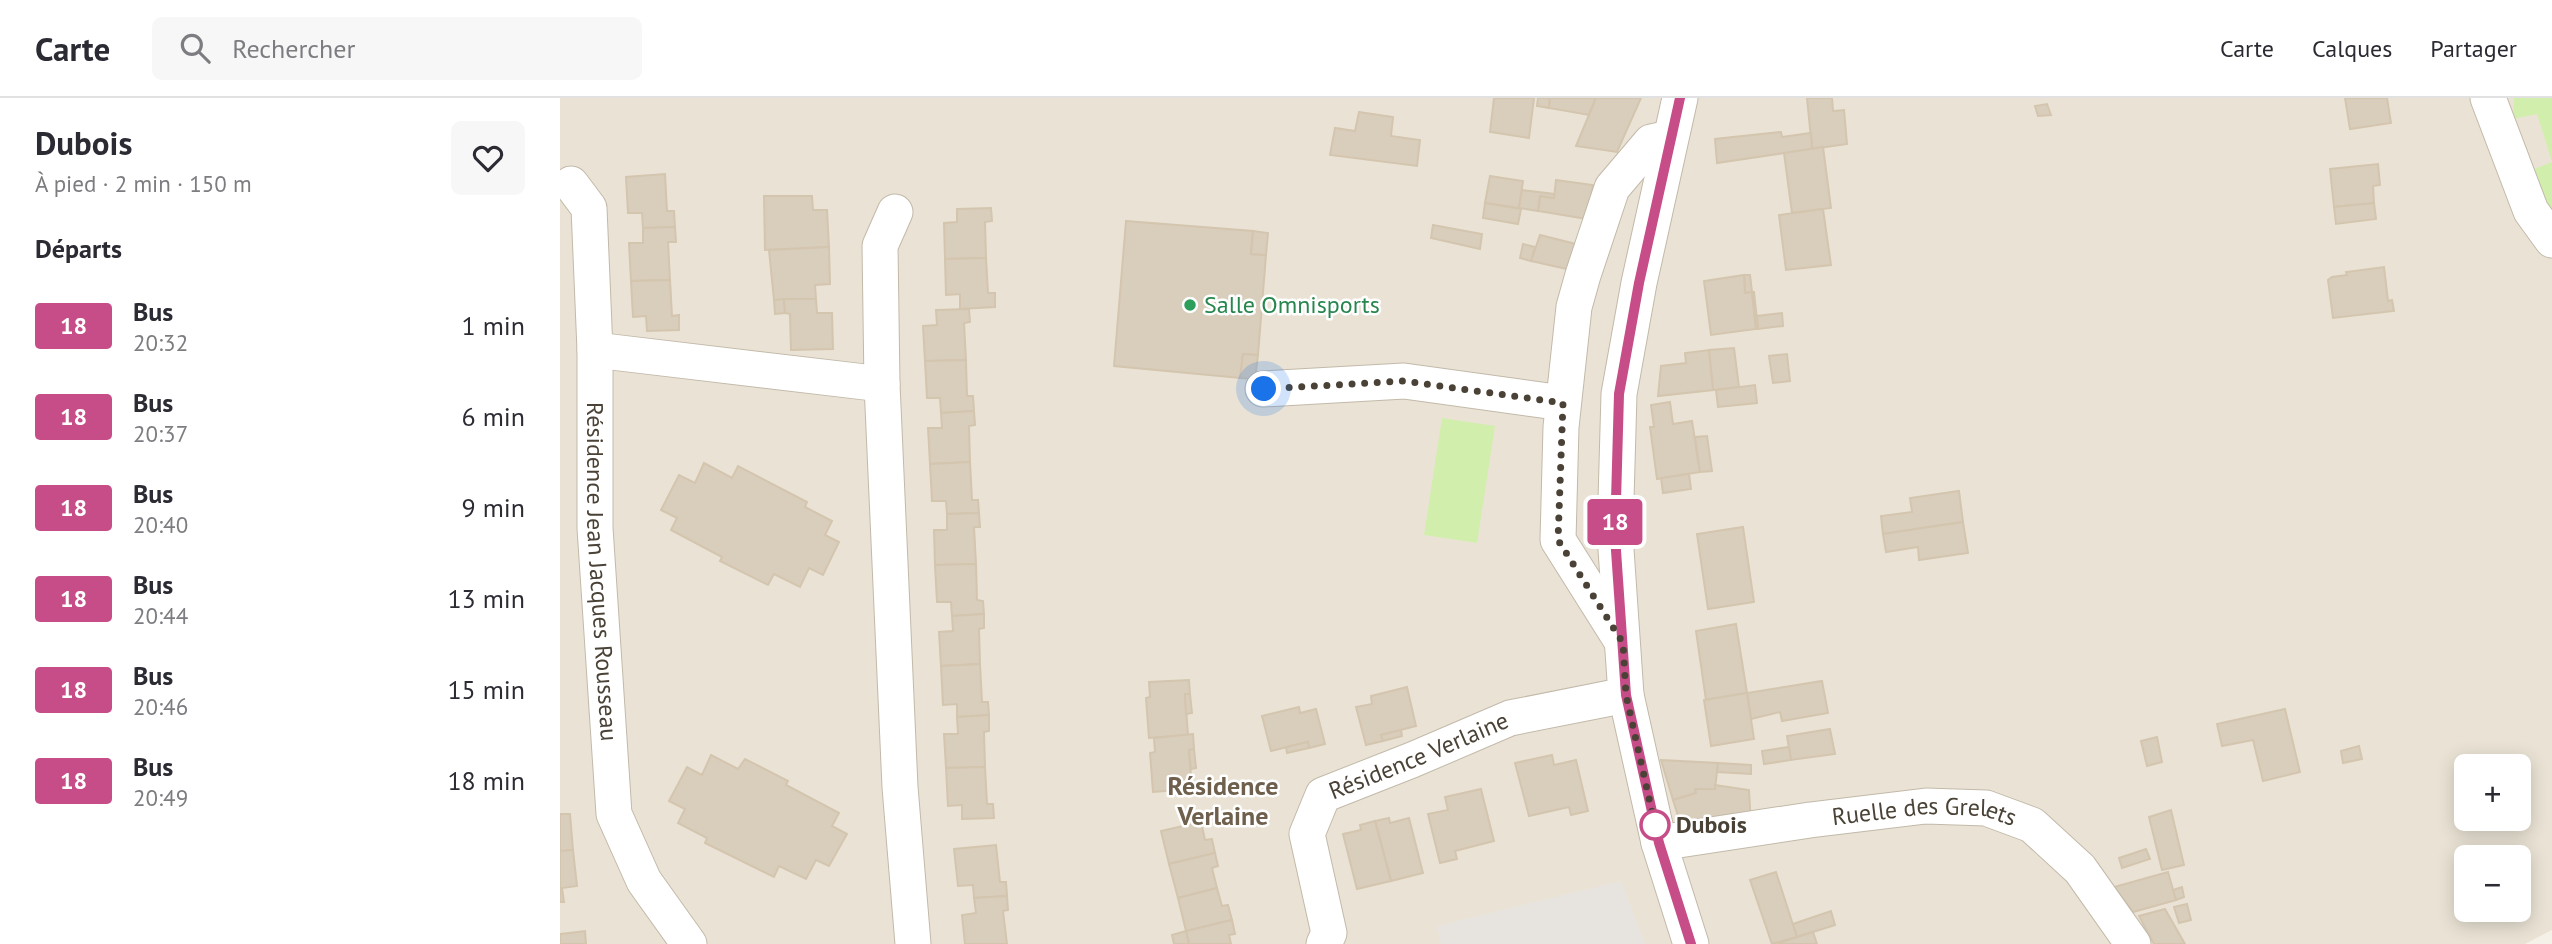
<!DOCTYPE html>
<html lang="fr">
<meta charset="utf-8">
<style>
body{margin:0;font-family:"PT Sans",sans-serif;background:#f7f7f7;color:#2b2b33;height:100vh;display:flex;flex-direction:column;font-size:26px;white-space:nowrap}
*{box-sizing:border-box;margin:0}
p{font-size:23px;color:#7c7c81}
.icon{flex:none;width:38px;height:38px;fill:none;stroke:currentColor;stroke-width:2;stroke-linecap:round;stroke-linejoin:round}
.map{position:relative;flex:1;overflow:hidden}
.panel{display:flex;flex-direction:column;background:#fff;width:560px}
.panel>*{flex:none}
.badge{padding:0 14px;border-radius:5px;font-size:24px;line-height:46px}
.fabs{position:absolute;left:1894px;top:656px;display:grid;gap:14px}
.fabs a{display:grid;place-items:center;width:77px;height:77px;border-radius:10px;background:#fff;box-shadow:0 4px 18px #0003;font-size:35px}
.you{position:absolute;width:35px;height:35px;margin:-18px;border:5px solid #fff;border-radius:50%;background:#1a73e8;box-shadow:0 0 0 10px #1a73e833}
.map>.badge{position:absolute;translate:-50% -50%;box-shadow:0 0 0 4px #fff}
h2{padding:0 35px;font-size:26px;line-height:63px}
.round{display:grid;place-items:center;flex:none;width:74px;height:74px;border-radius:10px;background:#f7f7f7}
.overview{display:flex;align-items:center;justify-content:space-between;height:119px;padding:0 35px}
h1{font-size:33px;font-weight:600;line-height:52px}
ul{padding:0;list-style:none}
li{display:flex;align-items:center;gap:21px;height:91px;padding:0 35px}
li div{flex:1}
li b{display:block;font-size:26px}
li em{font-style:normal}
li .badge{min-width:77px;font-weight:700;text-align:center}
header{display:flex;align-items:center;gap:42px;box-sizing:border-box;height:98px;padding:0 35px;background:#fff;border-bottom:2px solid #e1e1e2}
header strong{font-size:33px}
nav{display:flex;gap:38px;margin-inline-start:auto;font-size:24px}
.search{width:490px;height:63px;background:#f7f7f7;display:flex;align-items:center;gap:18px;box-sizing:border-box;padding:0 24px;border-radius:10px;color:#7c7c81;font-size:26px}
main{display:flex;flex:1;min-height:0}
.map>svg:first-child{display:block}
.residential{fill:#eae3d5;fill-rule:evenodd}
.green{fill:#d1eead}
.parking{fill:#e7e4e0}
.building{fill:#d9cdbc;stroke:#d4c5ae;stroke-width:2}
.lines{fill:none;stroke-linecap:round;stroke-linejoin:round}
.minor-casing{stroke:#c2b9a9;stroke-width:37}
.minor{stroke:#fff;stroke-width:35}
.line-casing{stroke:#fff;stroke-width:16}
.line{stroke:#c74d88;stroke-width:10}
.walk{stroke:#4a4236;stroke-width:7;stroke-dasharray:0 12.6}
.leisure-dot{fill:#2e9e5b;stroke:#fff;stroke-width:2.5}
.stop-dot{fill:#fff;stroke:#c74d88;stroke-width:3.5}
.labels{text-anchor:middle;stroke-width:5;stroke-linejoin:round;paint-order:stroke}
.leisure-label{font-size:24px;fill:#27864d;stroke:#fff;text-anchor:start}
.street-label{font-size:24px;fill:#4a4236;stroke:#fff}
.stop-label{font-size:24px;font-weight:bold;fill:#4a4236;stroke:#fff;text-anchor:start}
.neighbourhood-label{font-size:26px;font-weight:bold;fill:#6e604c;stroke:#fff}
</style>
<header>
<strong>Carte</strong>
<div class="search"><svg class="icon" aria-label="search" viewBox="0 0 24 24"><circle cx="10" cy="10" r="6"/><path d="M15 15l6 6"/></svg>Rechercher</div>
<nav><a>Carte</a><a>Calques</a><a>Partager</a></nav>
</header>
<main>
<section class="panel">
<div class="overview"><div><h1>Dubois</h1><p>À pied · 2 min · 150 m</p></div><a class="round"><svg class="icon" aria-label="heart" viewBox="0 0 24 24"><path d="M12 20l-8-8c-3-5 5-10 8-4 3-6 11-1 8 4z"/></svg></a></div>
<h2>Départs</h2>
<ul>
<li><span class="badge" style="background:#c74d88;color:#fff">18</span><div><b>Bus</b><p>20:32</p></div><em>1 min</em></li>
<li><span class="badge" style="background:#c74d88;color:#fff">18</span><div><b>Bus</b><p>20:37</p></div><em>6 min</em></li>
<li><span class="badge" style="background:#c74d88;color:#fff">18</span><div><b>Bus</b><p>20:40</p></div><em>9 min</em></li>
<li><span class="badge" style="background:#c74d88;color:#fff">18</span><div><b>Bus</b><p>20:44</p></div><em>13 min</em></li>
<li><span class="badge" style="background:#c74d88;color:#fff">18</span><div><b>Bus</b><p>20:46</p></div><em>15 min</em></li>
<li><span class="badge" style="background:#c74d88;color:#fff">18</span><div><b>Bus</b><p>20:49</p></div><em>18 min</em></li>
</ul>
</section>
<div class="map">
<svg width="1992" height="846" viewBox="0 0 1992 846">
<rect width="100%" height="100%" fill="#f6f1e8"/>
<path class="residential" d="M0 0H1992V832L1965 846H0ZM1906 668H1958V721H1906ZM1906 760H1958V812H1906Z"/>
<g class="green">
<path d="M1954 0H1992V125L1967 74 1992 64 1977 16 1953 21Z"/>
<path d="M882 320 935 328 917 445 864 437Z"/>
</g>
<path class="parking" d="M1061 783 1085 846H881L877 828Z"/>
<g class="building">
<path d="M934 0H974L969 40 930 34Z"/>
<path d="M978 0H990L989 10 977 8Z"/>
<path d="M990 0H1036L1029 17 989 10Z"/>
<path d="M1036 0H1081L1057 54 1016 48Z"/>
<path d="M1247 0H1272L1273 13 1284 12 1287 46 1252 51Z"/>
<path d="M1785 0H1827L1831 25 1790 31Z"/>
<path d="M1487 6 1491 17 1478 18 1475 8Z"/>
<path d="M799 14 833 19 831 38 860 42 857 68 770 57 775 30 795 33Z"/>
<path d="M1221 34 1222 39 1251 35 1252 51 1157 65 1155 41Z"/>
<path d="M1263 49 1271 110 1232 115 1224 55Z"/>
<path d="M1818 66 1820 87 1813 88 1814 105 1774 109 1770 71Z"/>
<path d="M105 76 107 113H114L115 129 83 130 82 115H68L66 79Z"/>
<path d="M930 78 963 83 959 110 925 105Z"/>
<path d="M996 82 1033 87 1027 121 978 113 980 98 994 100Z"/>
<path d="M962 92 994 96V100L980 98 978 113 959 110Z"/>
<path d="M204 98H252L253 112H267L269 149 205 152Z"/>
<path d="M925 105 961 111 958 126 923 120Z"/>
<path d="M1814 105 1816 121 1776 126 1774 109Z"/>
<path d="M431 110 432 123 425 124 426 160 385 161 384 125 397 124V111Z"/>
<path d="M1263 111 1271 167 1226 172 1219 117Z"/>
<path d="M566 123 693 133 691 156 706 157 698 257 683 256 680 280 554 268Z"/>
<path d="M873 127 922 136 920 151 871 140Z"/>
<path d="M115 129 116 144H108L110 182 71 183 69 145H83V130Z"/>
<path d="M693 133 708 135 706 157 691 156Z"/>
<path d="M980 137 1016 146 1007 171 971 163Z"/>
<path d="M963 146 975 149 971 163 960 160Z"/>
<path d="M269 149 270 186 255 187 256 201 214 202 209 152Z"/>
<path d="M426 160 428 195H435V209L400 211V196L386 197 385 161Z"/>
<path d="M1824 169 1828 203 1832 202 1834 213 1773 220 1768 182 1772 179 1787 177 1786 174Z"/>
<path d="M1184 177H1190L1192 194 1185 195Z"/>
<path d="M1184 177 1185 195 1192 194 1196 231 1151 237 1144 183Z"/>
<path d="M110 182 112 218 119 217V232L87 233 86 218 73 219 71 183Z"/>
<path d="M1192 194H1194L1198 231H1196Z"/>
<path d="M224 201 225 215 215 216 214 202Z"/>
<path d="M224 201H256L257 215H272L273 251 231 252 230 216 225 215Z"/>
<path d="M409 211 410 224 404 225 406 262 365 263 363 228 377 227 376 212Z"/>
<path d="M1222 215 1223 228 1198 231 1197 218Z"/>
<path d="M1174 250 1179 289 1153 292 1149 252Z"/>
<path d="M1149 252 1153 292 1098 298 1101 268 1126 265 1125 255Z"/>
<path d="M683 256 698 257 695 281 680 280Z"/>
<path d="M1227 256 1230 283 1213 285 1209 258Z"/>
<path d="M406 262 407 298H413L414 313 381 315 380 300H367L365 263Z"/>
<path d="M1195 287 1197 305 1158 309 1156 292Z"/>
<path d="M1110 304 1113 326 1132 323 1140 374 1097 381 1090 329H1094L1091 307Z"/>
<path d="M414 313 415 327 409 328 410 364 370 366 368 330H382L381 315Z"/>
<path d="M1147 338 1152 373 1140 374 1135 339Z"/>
<path d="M410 364 412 402H418L419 415 387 416 386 403H372L370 366Z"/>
<path d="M144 365 172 380 178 368 247 404 245 409 272 423 265 437 279 444 263 477 249 470 240 489 214 476 208 487 160 463 162 459 111 432 117 420 101 412 119 377 135 385Z"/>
<path d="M1129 376 1131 391 1103 395 1101 380Z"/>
<path d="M1399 393 1403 424 1323 436 1321 418 1352 414 1350 400Z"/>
<path d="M419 415 420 429H414L416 466 375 467 374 432H387V416Z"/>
<path d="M1403 424 1408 455 1359 462 1358 449 1326 454 1323 436Z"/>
<path d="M1183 429 1194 504 1148 511 1137 436Z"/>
<path d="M416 466 417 502 423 503 424 516 392 518 391 504H377L375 467Z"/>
<path d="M424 516V530L419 531 420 566 381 568 379 534 393 533 392 518Z"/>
<path d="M1176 526 1187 595 1146 602 1136 533Z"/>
<path d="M420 566 422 604H428L429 617 397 619V606L383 607 381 568Z"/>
<path d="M629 582 630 596H625L628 637 589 640 586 600 590 599 589 584Z"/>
<path d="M1262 583 1268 615 1222 623 1220 614 1191 621 1187 595Z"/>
<path d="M847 589 856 628 821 637 823 643 806 647 796 609 812 606 811 598Z"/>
<path d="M1187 595 1194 641 1151 648 1144 602Z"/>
<path d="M625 596H630L632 615 626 616Z"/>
<path d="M739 609 740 615 756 611 765 646 749 650 748 644 711 653 702 618Z"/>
<path d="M1725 611 1740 674 1703 683 1693 642 1662 648 1657 626Z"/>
<path d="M429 617V633L424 634 425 669 386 670 384 636H398L397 619Z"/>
<path d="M1270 631 1275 656 1231 662 1227 638Z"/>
<path d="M841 632 842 638 823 643 821 637Z"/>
<path d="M633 636 634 651 629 652 632 691 593 694 590 655 595 654 594 640Z"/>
<path d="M1597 639 1602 664 1587 668 1581 643Z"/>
<path d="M748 644 749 650 727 655 726 649Z"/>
<path d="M1799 648 1802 661 1783 665 1781 653Z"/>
<path d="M1229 649 1231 662 1204 666 1202 653Z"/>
<path d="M634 651 636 670 631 671 629 652Z"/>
<path d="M151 657 178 671 185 661 228 683 226 687 279 715 272 728 287 736 269 768 256 762 246 781 219 768 214 779 145 745 147 740 118 725 125 711 109 703 127 669 142 677Z"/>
<path d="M992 657 994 667 1016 662 1028 713 1011 717 1009 709 969 718 955 665Z"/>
<path d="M1101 662 1158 665 1155 691H1135L1136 695 1113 702Z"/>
<path d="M1158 665 1191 667V676L1157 674Z"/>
<path d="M425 669 427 706H433L434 720 402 721V707L388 708 386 670Z"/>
<path d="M1155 687 1189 692 1191 726 1162 727 1119 721 1113 702 1136 695 1135 691H1155Z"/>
<path d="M921 691 934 743 895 753 897 761 880 765 868 716 888 712 885 699Z"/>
<path d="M1611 712 1624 767 1602 772 1589 719Z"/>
<path d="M0 716H10L13 752 0 753Z"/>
<path d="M829 720 830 725 849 720 863 775 831 783 815 723Z"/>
<path d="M815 723 831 783 797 791 783 736 801 732 800 727Z"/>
<path d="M641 724 645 742 652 741 655 755 609 766 601 733Z"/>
<path d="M436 747 440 784H446L447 798 414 800 413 787 398 788 394 751Z"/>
<path d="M1586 751 1590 761 1562 770 1559 760Z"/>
<path d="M13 752 17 788 2 790 4 804H0V753Z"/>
<path d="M655 755 658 768 652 770 657 790 618 800 609 766Z"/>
<path d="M1216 774 1237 839 1212 846 1190 782Z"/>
<path d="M1608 774 1616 802 1573 814 1554 789Z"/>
<path d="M1622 789 1624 799 1616 802 1613 792Z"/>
<path d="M657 790 662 808 668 807 672 822 626 833 618 800Z"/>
<path d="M447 798 448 812 443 813 447 846H405L402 817 416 815 414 800Z"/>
<path d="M1627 806 1631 822 1619 825 1614 809Z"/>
<path d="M1605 811 1625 846H1594L1579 818Z"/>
<path d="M1271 813 1275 827 1237 839 1233 826Z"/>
<path d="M672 822 675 836 669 837 671 846H629L626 833Z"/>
<path d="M25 833 26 846H0V836Z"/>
<path d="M626 833 629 846H614L612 837Z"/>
<path d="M1253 834 1257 846H1217L1237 839Z"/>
</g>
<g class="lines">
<g class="minor-casing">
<g id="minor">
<path d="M1120 0 1079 185 1059 296 1055 437 1066 597 1099 745 1131 846"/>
<path d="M1928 0 1971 113 1992 142"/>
<path id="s1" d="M11 86 29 110 35 252V430L54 716 84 783 129 846"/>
<path d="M335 114 320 148 322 286 340 689 353 846"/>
<path d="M35 252 322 286"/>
<path d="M703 291 844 283 1003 305"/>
<path d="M1061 542 998 442 1001 329 1014 209 1023 177 1052 90 1091 44 1109 40"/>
<path id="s2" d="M1099 745 1250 722 1366 708 1426 710 1472 727 1520 771 1573 846"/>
<path id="s3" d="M764 846 769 835 747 736 763 697 852 662 950 620 1066 597"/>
</g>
</g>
<use href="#minor" class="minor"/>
</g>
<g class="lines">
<g class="line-casing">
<path id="line" d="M1120 0 1079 185 1059 296 1055 438 1066 597 1099 745 1131 846"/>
</g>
<use href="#line" class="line"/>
<path class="walk" d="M704 291 844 283 1003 305 998 442 1063 545 1066 597 1095 727"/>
</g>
<circle class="leisure-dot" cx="630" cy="207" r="7"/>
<circle class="stop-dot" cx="1095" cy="727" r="14"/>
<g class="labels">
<g class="leisure-label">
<text x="644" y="215">Salle Omnisports</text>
</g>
<g class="street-label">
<text dy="8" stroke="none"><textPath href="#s1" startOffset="394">Résidence Jean Jacques Rousseau</textPath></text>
<text dy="8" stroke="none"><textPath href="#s3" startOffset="259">Résidence Verlaine</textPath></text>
<text dy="8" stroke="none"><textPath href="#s2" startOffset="268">Ruelle des Grelets</textPath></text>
</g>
<g class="stop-label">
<text x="1116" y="735">Dubois</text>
</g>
<g class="neighbourhood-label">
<text x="663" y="697">Résidence<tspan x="663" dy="30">Verlaine</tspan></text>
</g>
</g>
</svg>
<div class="fabs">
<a>+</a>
<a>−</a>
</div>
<div class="you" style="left:704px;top:291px"></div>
<b class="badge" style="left:1055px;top:424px;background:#c74d88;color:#fff">18</b>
</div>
</main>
